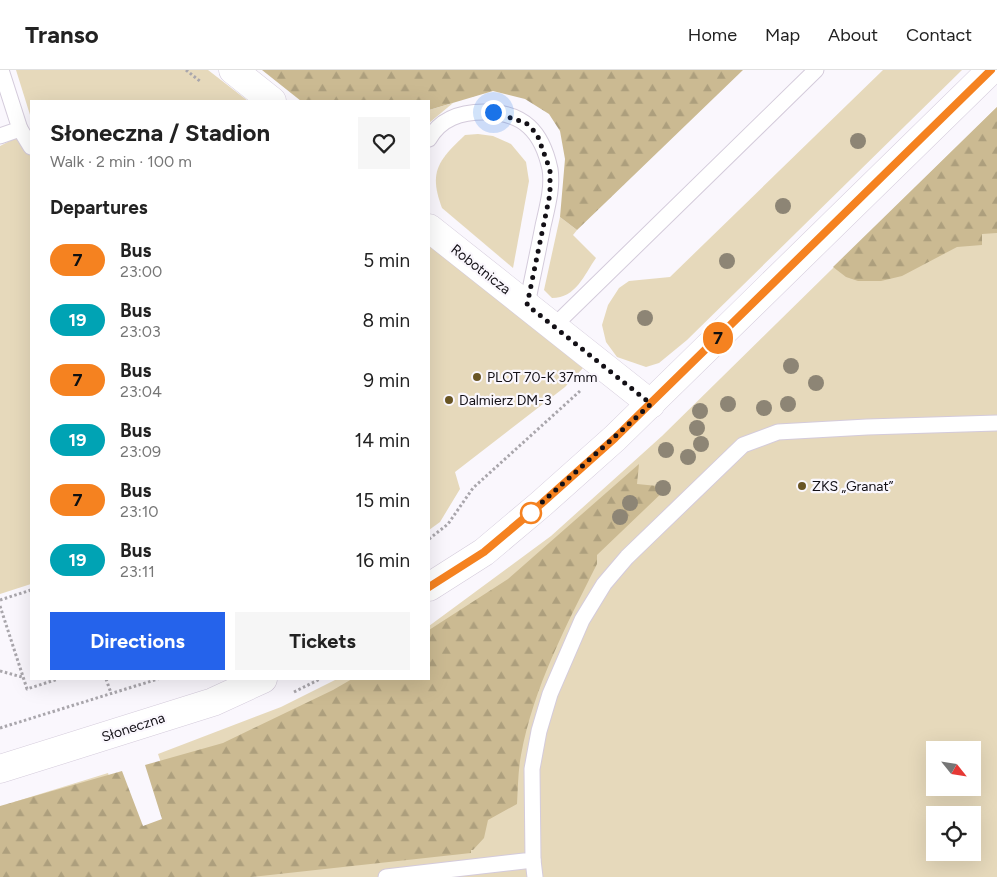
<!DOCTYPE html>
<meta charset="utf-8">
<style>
body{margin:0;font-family:Figtree,sans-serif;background:#f6f6f6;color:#222;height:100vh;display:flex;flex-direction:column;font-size:19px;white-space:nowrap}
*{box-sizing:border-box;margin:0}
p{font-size:16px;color:#767676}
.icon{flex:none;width:28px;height:28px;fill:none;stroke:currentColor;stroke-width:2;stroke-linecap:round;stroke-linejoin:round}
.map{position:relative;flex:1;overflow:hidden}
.side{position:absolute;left:30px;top:30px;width:400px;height:580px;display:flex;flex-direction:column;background:#fff;border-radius:0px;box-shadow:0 5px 20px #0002}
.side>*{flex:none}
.badge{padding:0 10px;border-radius:16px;font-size:18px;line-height:32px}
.needle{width:32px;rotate:120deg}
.buttons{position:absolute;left:926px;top:671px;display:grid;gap:10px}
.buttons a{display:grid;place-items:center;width:55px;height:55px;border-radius:0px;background:#fff;box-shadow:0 5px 20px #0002;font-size:25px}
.you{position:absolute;width:25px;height:25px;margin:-12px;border:4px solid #fff;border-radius:50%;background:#1a73e8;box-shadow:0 0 0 8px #1a73e833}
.map>.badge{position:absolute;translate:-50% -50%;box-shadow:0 0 0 2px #fff}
h2{padding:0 20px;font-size:19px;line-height:45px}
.round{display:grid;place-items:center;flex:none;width:52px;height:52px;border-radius:0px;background:#f6f6f6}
.overview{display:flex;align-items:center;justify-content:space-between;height:85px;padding:0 20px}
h1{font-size:24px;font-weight:700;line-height:38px}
.primary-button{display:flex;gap:10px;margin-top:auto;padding:10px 20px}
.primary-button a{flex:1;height:58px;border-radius:0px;background:#2563eb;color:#fff;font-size:20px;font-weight:700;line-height:58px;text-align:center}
.primary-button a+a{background:#f6f6f6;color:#222}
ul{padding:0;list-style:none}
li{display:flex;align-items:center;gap:15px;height:60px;padding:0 20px}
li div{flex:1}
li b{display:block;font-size:19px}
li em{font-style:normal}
li .badge{min-width:55px;font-weight:700;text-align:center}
header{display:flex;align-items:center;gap:30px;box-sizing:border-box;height:70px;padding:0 25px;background:#fff;border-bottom:1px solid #e0e0e0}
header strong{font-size:24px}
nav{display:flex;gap:28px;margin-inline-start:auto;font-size:18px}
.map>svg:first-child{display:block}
.grass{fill:#e6d9bb;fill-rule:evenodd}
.forest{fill:url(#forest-firs)}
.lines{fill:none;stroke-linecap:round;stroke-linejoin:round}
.service-casing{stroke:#d4cbdb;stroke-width:17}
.minor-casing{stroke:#d4cbdb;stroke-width:29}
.tertiary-casing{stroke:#d4cbdb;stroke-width:29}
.path{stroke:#a9a6ac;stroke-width:3;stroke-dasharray:2.5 2.5;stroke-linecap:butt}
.service{stroke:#fff;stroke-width:15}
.minor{stroke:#fff;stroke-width:28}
.tertiary{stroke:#fff;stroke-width:28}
.tree{fill:#8d8575}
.line-casing{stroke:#fff;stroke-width:11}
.line{stroke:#f58220;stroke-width:8}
.walk{stroke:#131016;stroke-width:5;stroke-dasharray:0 9}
.poi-dot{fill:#695524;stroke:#faf7fd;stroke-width:2}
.stop-dot{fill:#fff;stroke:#f58220;stroke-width:2.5}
.labels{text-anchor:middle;stroke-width:4.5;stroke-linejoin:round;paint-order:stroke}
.street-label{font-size:14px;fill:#131016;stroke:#faf7fd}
.poi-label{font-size:14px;fill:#131016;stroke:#faf7fd;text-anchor:start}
</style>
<header>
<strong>Transo</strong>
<nav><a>Home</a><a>Map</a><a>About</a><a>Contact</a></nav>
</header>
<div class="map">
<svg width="997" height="807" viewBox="0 0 997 807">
<defs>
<pattern id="forest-firs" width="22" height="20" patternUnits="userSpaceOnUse" patternTransform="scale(1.25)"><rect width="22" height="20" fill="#cbba92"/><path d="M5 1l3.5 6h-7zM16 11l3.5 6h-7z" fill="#ad9f7d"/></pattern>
</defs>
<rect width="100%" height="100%" fill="#faf7fd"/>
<g class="grass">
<path d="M16 0H208L248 31H31V48Z"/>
<path d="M883 0H962L687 270 659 293 646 297 617 287 606 272 602 255 608 235 619 218 629 211 670 207Z"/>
<path d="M453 33 429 53V40Z"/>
<path d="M997 37V807H15L14 732 108 703 133 781 184 762 158 684 281 637 337 609H429V556L551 466 662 366ZM935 680H972V718H935ZM935 745H972V782H935Z"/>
<path d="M31 60V514L0 524V76Z"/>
<path d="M478 64 493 66 511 74 526 92 529 111 513 198 442 138C428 101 439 90 465 65Z"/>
<path d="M560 147 577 160 573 165 596 188C584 205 576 228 552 228L544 220Z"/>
<path d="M429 175 583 298 565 317 455 402 460 419 440 452 429 460Z"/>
</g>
<g class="forest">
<path d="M262 0H743L577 160 560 147 565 89 560 61 549 44 525 29 493 21 429 40V31H301Z"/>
<path d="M997 37V163L982 164V175L957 177 902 206 881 211H858L846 207 833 197Z"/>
<path d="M639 394 637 414 668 417 597 485V494C566 556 534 616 521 685 518 701 518 718 517 734L488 750 484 768 473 780H471V783L251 807H0V736L122 701 143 756 162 749 145 695 223 673 333 620 352 609H429V560L508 509Z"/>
</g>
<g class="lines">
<g class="service-casing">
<g id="service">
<path d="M20 59 31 77"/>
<path d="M0 66 20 59 1 0"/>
<path d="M429 69C441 48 461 42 484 42 524 42 542 62 550 99 553 117 547 138 543 156 538 182 532 209 527 235"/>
<path d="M554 256 816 0"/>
<path d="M533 790 535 807"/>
<path d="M386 807 533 790 532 699 539 661 550 624 582 550 604 514 627 487 743 375 778 362 867 357 997 353"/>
</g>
</g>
<g class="minor-casing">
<g id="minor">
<path d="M233 0 272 31"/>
<path d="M429 158 651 334"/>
</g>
</g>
<g class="tertiary-casing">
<g id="tertiary">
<path d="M429 517 484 482 541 434 615 368 991 0"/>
<path d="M0 699 213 632 263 609"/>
</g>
</g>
<g class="path">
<path d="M186 0 201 12"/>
<path d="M429 469 448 454 473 418 580 321"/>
<path d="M0 530 31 520"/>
<path d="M0 536 27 619 58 609"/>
<path d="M0 601 22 607"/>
<path d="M106 609 111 623"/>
<path d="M294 622 320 609"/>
<path d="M0 658 158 609"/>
</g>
<use href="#service" class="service"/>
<use href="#minor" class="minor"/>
<use href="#tertiary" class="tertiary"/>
</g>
<g class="tree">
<circle cx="858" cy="71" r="8"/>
<circle cx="783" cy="136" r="8"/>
<circle cx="727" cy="191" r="8"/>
<circle cx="645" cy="248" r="8"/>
<circle cx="791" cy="296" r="8"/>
<circle cx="816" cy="313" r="8"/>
<circle cx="728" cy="334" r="8"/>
<circle cx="788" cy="334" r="8"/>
<circle cx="764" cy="338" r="8"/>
<circle cx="700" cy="341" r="8"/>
<circle cx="697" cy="358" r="8"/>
<circle cx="701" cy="374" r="8"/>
<circle cx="666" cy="380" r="8"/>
<circle cx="688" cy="387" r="8"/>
<circle cx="663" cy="418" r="8"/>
<circle cx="630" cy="433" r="8"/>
<circle cx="620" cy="447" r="8"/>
</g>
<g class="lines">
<g class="line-casing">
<path id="line" d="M429 517 484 482 541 434 615 368 991 0"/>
</g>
<use href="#line" class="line"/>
<path class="walk" d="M493 42 526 53 537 64 550 100V124L527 235 651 334 527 446 531 443"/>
</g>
<g class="poi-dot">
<circle cx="477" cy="307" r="5"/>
<circle cx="449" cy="330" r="5"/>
<circle cx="802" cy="416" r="5"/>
</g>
<circle class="stop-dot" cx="531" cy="443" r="10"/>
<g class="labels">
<g class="street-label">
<text transform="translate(481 199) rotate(38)" y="5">Robotnicza</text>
<text transform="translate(133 657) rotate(-18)" y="5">Słoneczna</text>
</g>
<g class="poi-label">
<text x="487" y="312">PLOT 70-K 37mm</text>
<text x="459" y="335">Dalmierz DM-3</text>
<text x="812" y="421">ZKS „Granat”</text>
</g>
</g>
</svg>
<div class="buttons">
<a><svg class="needle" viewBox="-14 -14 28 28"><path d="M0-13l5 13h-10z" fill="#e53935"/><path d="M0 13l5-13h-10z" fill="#767676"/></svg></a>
<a><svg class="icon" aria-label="locate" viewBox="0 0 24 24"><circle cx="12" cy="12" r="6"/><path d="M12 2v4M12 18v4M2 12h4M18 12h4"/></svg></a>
</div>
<div class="you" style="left:493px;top:42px"></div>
<b class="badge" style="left:718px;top:268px;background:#f58220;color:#111">7</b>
<section class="side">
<div class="overview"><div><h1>Słoneczna / Stadion</h1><p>Walk · 2 min · 100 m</p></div><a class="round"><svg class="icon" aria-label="heart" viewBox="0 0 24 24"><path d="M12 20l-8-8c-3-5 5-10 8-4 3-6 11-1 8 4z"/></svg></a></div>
<h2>Departures</h2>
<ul>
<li><span class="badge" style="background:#f58220;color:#111">7</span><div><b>Bus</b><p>23:00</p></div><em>5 min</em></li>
<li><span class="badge" style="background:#00a3b4;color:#fff">19</span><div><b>Bus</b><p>23:03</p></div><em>8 min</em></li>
<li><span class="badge" style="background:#f58220;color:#111">7</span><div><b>Bus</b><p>23:04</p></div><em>9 min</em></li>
<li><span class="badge" style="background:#00a3b4;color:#fff">19</span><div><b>Bus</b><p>23:09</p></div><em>14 min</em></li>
<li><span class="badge" style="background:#f58220;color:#111">7</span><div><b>Bus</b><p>23:10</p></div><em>15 min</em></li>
<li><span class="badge" style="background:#00a3b4;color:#fff">19</span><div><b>Bus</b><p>23:11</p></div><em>16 min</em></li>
</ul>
<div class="primary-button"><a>Directions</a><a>Tickets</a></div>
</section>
</div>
